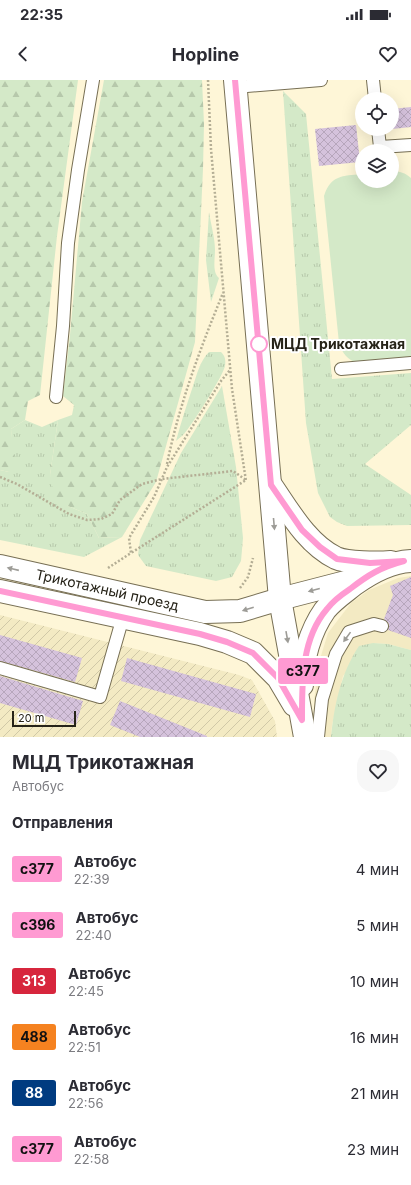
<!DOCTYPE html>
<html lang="ru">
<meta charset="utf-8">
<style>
body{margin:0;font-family:Inter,sans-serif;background:#f7f7f7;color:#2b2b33;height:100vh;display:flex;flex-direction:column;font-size:15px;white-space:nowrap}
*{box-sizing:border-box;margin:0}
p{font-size:13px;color:#7c7c81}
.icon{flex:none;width:22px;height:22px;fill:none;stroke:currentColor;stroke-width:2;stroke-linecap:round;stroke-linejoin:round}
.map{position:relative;height:657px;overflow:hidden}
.sheet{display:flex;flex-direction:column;background:#fff;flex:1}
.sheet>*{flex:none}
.badge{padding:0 8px;border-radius:3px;font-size:14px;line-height:26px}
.buttons{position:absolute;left:355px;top:12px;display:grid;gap:8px}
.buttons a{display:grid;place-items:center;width:44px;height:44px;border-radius:50%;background:#fff;box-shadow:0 4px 16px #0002;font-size:20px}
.scale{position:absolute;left:12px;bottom:10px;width:64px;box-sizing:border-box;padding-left:4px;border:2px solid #262318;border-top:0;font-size:11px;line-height:14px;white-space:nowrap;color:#262318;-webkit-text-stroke:3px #fff;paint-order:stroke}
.map>.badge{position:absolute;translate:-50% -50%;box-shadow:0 0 0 2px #fff}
h2{padding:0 12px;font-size:15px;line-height:36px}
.round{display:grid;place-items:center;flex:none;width:42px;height:42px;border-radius:16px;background:#f7f7f7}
.overview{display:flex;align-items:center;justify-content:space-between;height:68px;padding:0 12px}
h1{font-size:19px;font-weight:700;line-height:30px}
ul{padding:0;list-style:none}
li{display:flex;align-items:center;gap:12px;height:56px;padding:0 12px}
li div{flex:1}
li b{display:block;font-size:15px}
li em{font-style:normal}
li .badge{min-width:44px;font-weight:700;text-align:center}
.status{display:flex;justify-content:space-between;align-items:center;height:28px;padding:0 20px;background:#fff;direction:ltr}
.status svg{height:11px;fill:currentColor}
header{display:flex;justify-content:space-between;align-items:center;height:52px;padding:0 12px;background:#fff;font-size:18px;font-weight:700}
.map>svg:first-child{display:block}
.built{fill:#f3eac3}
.industrial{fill:url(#industrial-furrows)}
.grass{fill:url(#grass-tufts)}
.forest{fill:url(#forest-firs)}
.pitch{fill:#d4e9c8}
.building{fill:url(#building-cross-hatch)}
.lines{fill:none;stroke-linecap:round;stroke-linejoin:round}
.service-casing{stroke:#776f54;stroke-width:14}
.secondary-casing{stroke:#776f54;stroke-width:24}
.path{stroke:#b4ae95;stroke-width:2.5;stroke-dasharray:2 2;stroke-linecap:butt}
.service{stroke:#fff;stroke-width:12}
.secondary{stroke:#fff;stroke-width:22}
.oneway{fill:#9d9c97}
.line-casing{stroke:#fff;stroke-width:9}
.line{stroke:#ff9ad2;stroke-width:6}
.stop-dot{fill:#fff;stroke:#ff9ad2;stroke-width:2}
.labels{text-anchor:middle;stroke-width:4;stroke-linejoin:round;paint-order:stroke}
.stop-label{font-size:14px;font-weight:bold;fill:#262318;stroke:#fff;text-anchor:start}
.street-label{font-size:14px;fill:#262318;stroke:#fff}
</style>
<div class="status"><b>22:35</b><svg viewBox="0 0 49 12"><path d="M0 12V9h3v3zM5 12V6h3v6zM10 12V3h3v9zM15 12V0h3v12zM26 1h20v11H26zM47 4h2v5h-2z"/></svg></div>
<header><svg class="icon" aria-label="back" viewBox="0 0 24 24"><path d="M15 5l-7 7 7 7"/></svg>Hopline<svg class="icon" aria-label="heart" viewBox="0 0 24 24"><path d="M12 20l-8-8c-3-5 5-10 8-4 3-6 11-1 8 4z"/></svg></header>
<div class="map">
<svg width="411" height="657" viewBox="0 0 411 657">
<defs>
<pattern id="industrial-furrows" width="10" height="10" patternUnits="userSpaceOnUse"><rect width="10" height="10" fill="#f3eac3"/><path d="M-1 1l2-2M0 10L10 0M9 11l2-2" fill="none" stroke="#d0c8a7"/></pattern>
<pattern id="grass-tufts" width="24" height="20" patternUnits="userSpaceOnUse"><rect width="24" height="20" fill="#d4e9c8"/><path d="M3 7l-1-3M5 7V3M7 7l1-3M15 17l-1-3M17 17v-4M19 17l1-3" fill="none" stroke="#b6c8ab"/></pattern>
<pattern id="forest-firs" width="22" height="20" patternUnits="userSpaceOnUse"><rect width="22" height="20" fill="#d4e9c8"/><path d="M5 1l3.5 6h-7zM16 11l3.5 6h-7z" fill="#b6c8ab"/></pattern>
<pattern id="building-cross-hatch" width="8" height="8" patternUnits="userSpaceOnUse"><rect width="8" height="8" fill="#d5c2dc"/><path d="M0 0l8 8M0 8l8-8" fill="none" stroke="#b7a6bc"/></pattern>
</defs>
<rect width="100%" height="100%" fill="#fef6d7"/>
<path class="built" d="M411 496V570L388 564 373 563 343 596 332 645 331 657H319L314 637V620L320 579 328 553 351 523 369 510 398 498Z"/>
<path class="industrial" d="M0 535 239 595 252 600 275 641 277 657H0Z"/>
<g class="grass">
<path d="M283 11 306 34 332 299 411 293V345L365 384 411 415V445L347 446 337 442 330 437 318 413 306 343Z"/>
<path d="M209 132C211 145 215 158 215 170 215 179 212 192 219 198L211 222 206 180Z"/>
<path d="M209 272H221C225 276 226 280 225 286 223 296 191 347 183 355 181 357 178 359 176 361 181 342 187 324 193 306 197 294 200 281 209 272Z"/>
<path d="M222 306 236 387 243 458 241 481 232 497 216 501 146 486 138 475 140 460 181 373Z"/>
<path d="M25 340 42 347 58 340 50 395 68 426 87 434 99 458 122 457 84 477 0 460V390L9 392 12 364 11 349Z"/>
<path d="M373 563 388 564 411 570V657H331C334 625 341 593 359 566Z"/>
</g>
<g class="forest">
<path d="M0 0H78L57 156 40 315 28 321 25 340 11 349 15 385 9 392 0 390Z"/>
<path d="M104 0H202L204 44 203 89 195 262 156 402 122 457 99 458 87 434 68 426 54 416 50 395 58 340 72 335 74 325 63 316 70 255 82 122Z"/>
</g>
<path class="pitch" d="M392 91C400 91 405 93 411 98V279C401 280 365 286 357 283 348 280 342 273 339 263L324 116C331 95 342 96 362 94V101H392Z"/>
<g class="building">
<path d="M411 27V47L392 49V29Z"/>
<path d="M356 45 360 82 319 86 315 49Z"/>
<path d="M411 497V558L388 550 389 544 384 539 393 515 390 506Z"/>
<path d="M0 555 82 578 75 602 0 581Z"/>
<path d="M127 578 256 614 250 637 121 601Z"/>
<path d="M0 596 83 621 76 645 0 623Z"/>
<path d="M120 621 207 656V657H140L110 645Z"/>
</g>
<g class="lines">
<g class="service-casing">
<g id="service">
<path d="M373 0 375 19"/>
<path d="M235 7 321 0"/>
<path d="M378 49 380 67 411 65"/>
<path d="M341 289 411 283"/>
<path d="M56 317 63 246 68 163 78 90 93 0"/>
<path d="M0 588 100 617 123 537"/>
<path d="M318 657 322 619 336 574 349 552 374 544 382 546"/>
</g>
</g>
<g class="secondary-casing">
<g id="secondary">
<path d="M235 0 280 519 305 657"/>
<path d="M271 405C289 431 307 464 336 478 347 483 378 483 391 482"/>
<path id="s1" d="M0 486 205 532 240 531 280 519 365 497"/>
<path d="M0 511 200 554 227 562 253 573 278 598 294 625"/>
<path d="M302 605C302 580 310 551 325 530 333 520 345 512 355 504 372 492 390 482 411 481"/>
</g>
</g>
<g class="path">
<path d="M208 0 211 69 232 309 246 401"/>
<path d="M167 384C179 325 200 269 223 213"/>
<path d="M0 397 17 404 69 434 87 440 101 439 112 434 120 420 142 404 162 399 233 391 246 400 131 473"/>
<path d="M108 488 131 473 129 458 154 417 167 387 221 301 230 290"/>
<path d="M240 508 248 497 253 478"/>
</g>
<use href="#service" class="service"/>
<use href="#secondary" class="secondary"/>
</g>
<defs><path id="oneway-solid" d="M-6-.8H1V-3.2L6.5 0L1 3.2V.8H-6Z"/></defs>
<g class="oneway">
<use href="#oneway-solid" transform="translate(274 444) rotate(85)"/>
<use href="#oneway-solid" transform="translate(13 489) rotate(-167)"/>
<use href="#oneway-solid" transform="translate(314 510) rotate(165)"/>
<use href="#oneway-solid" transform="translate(248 529) rotate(163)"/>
<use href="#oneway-solid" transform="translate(287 557) rotate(80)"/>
<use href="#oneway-solid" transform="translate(347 557) rotate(126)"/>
</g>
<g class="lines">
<g class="line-casing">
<path id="line" d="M0 511 200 554 227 562 253 573 278 598 302 640C302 603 301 559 327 529 333 521 341 515 350 509 368 495 381 487 404 481L370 483 337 479 320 467 302 450 271 405 235 0"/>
</g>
<use href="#line" class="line"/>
</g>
<circle class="stop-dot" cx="259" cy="264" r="8"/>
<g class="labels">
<g class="stop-label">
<text x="271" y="269">МЦД Трикотажная</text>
</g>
<g class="street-label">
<text dy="5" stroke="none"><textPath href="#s1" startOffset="110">Трикотажный проезд</textPath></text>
</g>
</g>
</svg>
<div class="buttons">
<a><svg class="icon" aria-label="locate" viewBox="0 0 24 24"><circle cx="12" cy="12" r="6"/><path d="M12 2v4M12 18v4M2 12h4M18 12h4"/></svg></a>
<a><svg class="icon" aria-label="layers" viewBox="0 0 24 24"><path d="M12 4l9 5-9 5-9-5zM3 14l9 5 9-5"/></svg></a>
</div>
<div class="scale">20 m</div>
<b class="badge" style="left:303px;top:591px;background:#ff9ad2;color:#111">с377</b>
</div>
<section class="sheet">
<div class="overview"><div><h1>МЦД Трикотажная</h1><p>Автобус</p></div><a class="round"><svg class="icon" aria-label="heart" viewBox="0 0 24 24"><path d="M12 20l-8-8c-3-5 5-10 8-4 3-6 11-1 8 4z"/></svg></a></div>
<h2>Отправления</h2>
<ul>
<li><span class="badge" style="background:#ff9ad2;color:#111">с377</span><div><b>Автобус</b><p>22:39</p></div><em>4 мин</em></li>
<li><span class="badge" style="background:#ff9ad2;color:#111">с396</span><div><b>Автобус</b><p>22:40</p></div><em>5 мин</em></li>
<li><span class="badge" style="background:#d7263d;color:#fff">313</span><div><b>Автобус</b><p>22:45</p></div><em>10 мин</em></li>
<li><span class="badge" style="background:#f58220;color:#111">488</span><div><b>Автобус</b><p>22:51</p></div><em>16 мин</em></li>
<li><span class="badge" style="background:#003b80;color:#fff">88</span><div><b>Автобус</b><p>22:56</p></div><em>21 мин</em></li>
<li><span class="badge" style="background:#ff9ad2;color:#111">с377</span><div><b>Автобус</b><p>22:58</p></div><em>23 мин</em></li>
</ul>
</section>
